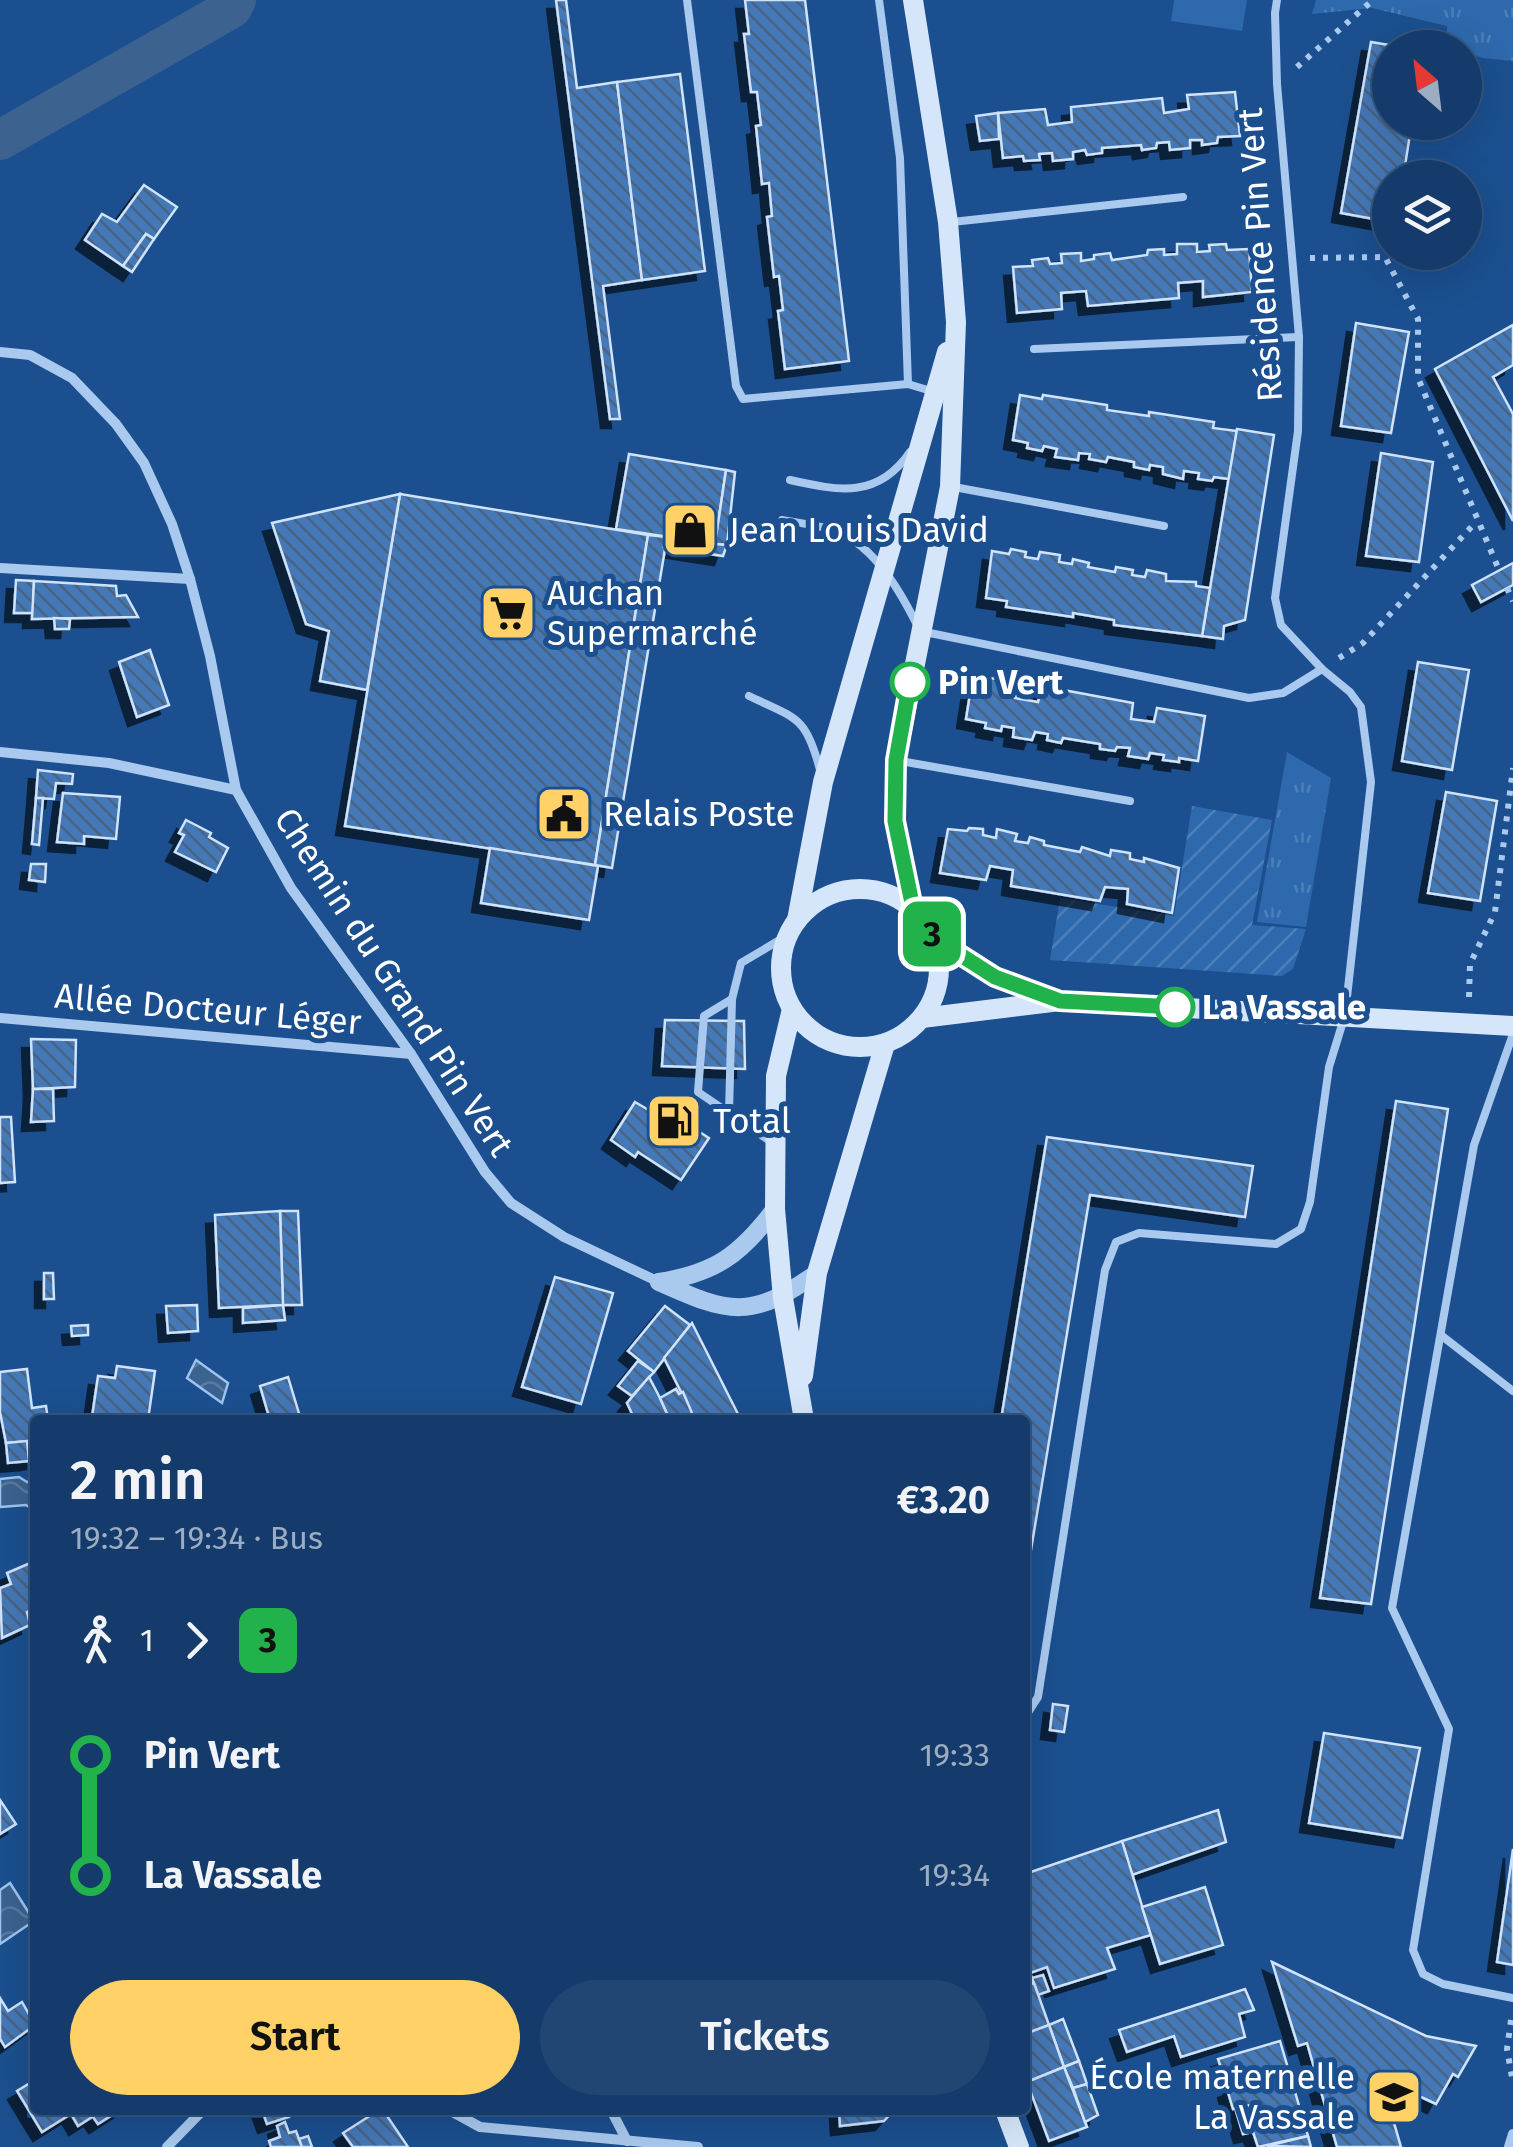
<!DOCTYPE html>
<meta charset="utf-8">
<style>
body{margin:0;font-family:"Fira Sans",sans-serif;background:#214673;color:#f1f3f6;height:100vh;display:flex;flex-direction:column;font-size:38px;white-space:nowrap}
*{box-sizing:border-box;margin:0}
p{font-size:32px;color:#9dadc1}
.icon{flex:none;width:55px;height:55px;fill:none;stroke:currentColor;stroke-width:2;stroke-linecap:round;stroke-linejoin:round}
.map{position:relative;flex:1;overflow:hidden}
.panel{position:absolute;left:30px;top:1415px;width:1000px;height:700px;display:flex;flex-direction:column;background:#143b6b;border-radius:10px;box-shadow:0 10px 40px #0002,0 0 0 2px #33557e}
.panel>*{flex:none}
.badge{padding:0 20px;border-radius:15px;font-size:35px;line-height:65px}
.needle{width:65px;rotate:332deg}
.tools{position:absolute;left:1372px;top:30px;display:grid;gap:20px}
.tools a{display:grid;place-items:center;width:110px;height:110px;border-radius:50%;background:#143b6b;box-shadow:0 10px 40px #0002,0 0 0 2px #33557e;font-size:50px}
.map>.badge{position:absolute;translate:-50% -50%;box-shadow:0 0 0 5px #fff}
.legs{display:flex;align-items:center;gap:15px;height:110px;padding:0 40px;font-size:32px}
.legs p{margin-inline-start:auto}
.summary{display:flex;align-items:center;justify-content:space-between;height:170px;padding:0 40px}
h1{font-size:55px;font-weight:600;line-height:75px}
.button{display:flex;gap:20px;margin-top:auto;padding:20px 40px}
.button a{flex:1;height:115px;border-radius:60px;background:#ffd166;color:#111;font-size:40px;font-weight:600;line-height:115px;text-align:center}
.button a+a{background:#214673;color:#f1f3f6}
ul{padding:0 40px;list-style:none}
li{display:flex;align-items:center;gap:35px;height:120px;font-size:38px}
li i{display:grid;place-items:center;width:15px;height:100%;margin:0 12px;background:currentColor}
li i::after{content:'';width:25px;height:25px;margin:-12px;border:8px solid;border-radius:50%;background:#143b6b}
li p{margin-inline-start:auto}
li:first-child i{background:linear-gradient(#0000 50%,currentColor 0)}
li:last-child i{background:linear-gradient(currentColor 50%,#0000 0)}
.map>svg:first-child{display:block}
.grass{fill:#2e69ad}
.park{fill:url(#park-tufts)}
.garden{fill:url(#garden-furrows)}
.water{fill:url(#water-waves);stroke:#9cc4f0;stroke-width:2.5}
.lines{fill:none;stroke-linecap:round;stroke-linejoin:round}
.canal{stroke:#3c6290;stroke-width:40}
.building{fill:url(#building-back-hatch);stroke:#cfe3fa;stroke-width:2.5;filter:url(#shadow)}
.path{stroke:#a9c9ee;stroke-width:6;stroke-dasharray:5 8;stroke-linecap:butt}
.service{stroke:#a9c9ee;stroke-width:8}
.minor{stroke:#a9c9ee;stroke-width:10}
.tertiary{stroke:#a9c9ee;stroke-width:18}
.secondary{stroke:#d6e6fa;stroke-width:20}
.line-1-casing{stroke:#fff;stroke-width:22}
.line-1{stroke:#22b24c;stroke-width:15}
.stop-1-dot{fill:#fff;stroke:#22b24c;stroke-width:5}
.labels{text-anchor:middle;stroke-width:10;stroke-linejoin:round;paint-order:stroke}
.street-label{font-size:35px;fill:#fff;stroke:#1b4f8f}
.poi-label{font-size:35px;fill:#fff;stroke:#1b4f8f;text-anchor:start}
.stop-label{font-size:35px;font-weight:bold;fill:#fff;stroke:#1b4f8f;text-anchor:start}
</style>
<div class="map">
<svg width="1513" height="2147" viewBox="0 0 1513 2147">
<defs>
<pattern id="park-tufts" width="24" height="20" patternUnits="userSpaceOnUse" patternTransform="scale(2.5)"><rect width="24" height="20" fill="#2e69ad"/><path d="M3 7l-1-3M5 7V3M7 7l1-3M15 17l-1-3M17 17v-4M19 17l1-3" fill="none" stroke="#4d80b9"/></pattern>
<pattern id="garden-furrows" width="10" height="10" patternUnits="userSpaceOnUse" patternTransform="scale(2.5)"><rect width="10" height="10" fill="#2e69ad"/><path d="M-1 1l2-2M0 10L10 0M9 11l2-2" fill="none" stroke="#4d80b9"/></pattern>
<pattern id="water-waves" width="16" height="10" patternUnits="userSpaceOnUse" patternTransform="scale(2.5)"><rect width="16" height="10" fill="#3c6290"/><path d="M0 5q4-4 8 0t8 0" fill="none" stroke="#597aa1"/></pattern>
<pattern id="building-back-hatch" width="6" height="6" patternUnits="userSpaceOnUse" patternTransform="scale(2.5)"><rect width="6" height="6" fill="#4478b7"/><path d="M-1 5l2 2M0 0l6 6M5-1l2 2" fill="none" stroke="#486282"/></pattern>
<filter id="shadow"><feDropShadow dx="-9" dy="9" stdDeviation="0" flood-color="#0009"/></filter>
</defs>
<rect width="100%" height="100%" fill="#1b4f8f"/>
<path class="grass" d="M1174 0H1247L1242 31 1171 21Z"/>
<g class="park">
<path d="M1316 0H1513V61L1483 58 1465 52V48L1447 46V26L1372 8 1312 14Z"/>
<path d="M1287 752 1331 778 1306 927 1257 922Z"/>
</g>
<path class="garden" d="M1192 806 1272 820 1252 925 1306 929 1293 969 1282 976 1050 960 1060 898 1174 916Z"/>
<g class="water">
<path d="M196 1360 228 1383 222 1403 187 1378Z"/>
<path d="M19 1477 27 1482 35 1481V1511L26 1505 0 1507V1479Z"/>
<path d="M10 1883 34 1921 0 1944V1890Z"/>
</g>
<g class="lines">
<path class="canal" d="M0 140 232 8 236 0"/>
</g>
<g class="building">
<path d="M556 0H566L577 88 617 82 642 280 603 286 620 419H610Z"/>
<path d="M745 0H805L849 361 785 369 778 311 783 310 779 276 774 277 767 217 772 216 769 183 762 184 756 126 761 125 757 92H751L744 34H749Z"/>
<path d="M1371 42 1407 48H1390V122H1412L1403 178H1390V222L1341 213Z"/>
<path d="M680 74 705 271 642 280 617 82Z"/>
<path d="M1235 92 1240 136 1218 137 1217 143 1202 145V140H1190V148L1170 150 1169 142 1157 143 1156 148 1142 150 1141 145 1102 148V153L1087 155 1085 150 1073 152V159L1053 161 1052 153 1039 154 1040 160 1024 161 1023 156 1003 158 998 113 1045 109 1048 125 1072 122 1071 107 1162 98 1164 113 1189 109 1187 95Z"/>
<path d="M998 113 999 139 980 141 976 116Z"/>
<path d="M144 185 177 207 154 239 146 234 123 266 85 240 102 214 117 222Z"/>
<path d="M146 234 154 239 132 272 123 266Z"/>
<path d="M1177 244H1197V252L1210 251 1209 245 1226 244 1227 250 1249 249 1252 292 1203 297V281L1178 283 1179 298 1088 306 1086 291 1061 293 1062 309 1017 313 1013 267 1033 266 1032 260 1048 258 1050 264 1062 263 1061 254 1081 253V261L1094 259V255L1110 253 1112 260 1147 255 1148 250 1164 249V255L1177 254Z"/>
<path d="M1356 323 1409 332 1391 433 1341 426Z"/>
<path d="M1513 325V365L1493 377 1513 414V521L1435 369Z"/>
<path d="M1020 395 1042 399 1043 395 1107 405V410L1149 416V412L1214 422 1213 428 1237 431 1229 479 1214 477 1212 481 1198 479 1199 473 1184 471 1183 479 1163 474V467L1150 465 1149 470 1134 467V462L1108 457 1106 462 1089 459 1090 454 1079 453 1078 460 1055 457 1057 449 1044 446 1042 451 1027 448 1028 443 1013 440Z"/>
<path d="M1237 429 1274 435 1245 620 1224 626 1223 639 1202 636Z"/>
<path d="M1381 453 1433 462 1419 562 1366 556Z"/>
<path d="M629 454 726 470 715 544 616 529Z"/>
<path d="M726 470 735 472 727 545 715 544Z"/>
<path d="M400 494 648 535 595 865 345 826Z"/>
<path d="M400 494 367 690 320 681 329 631 306 624 272 523Z"/>
<path d="M648 535 667 537 612 868 595 865Z"/>
<path d="M667 537 715 544 727 545 723 556 664 547Z"/>
<path d="M1011 549 1026 552 1025 557 1038 559 1040 552 1060 555 1059 562 1072 564 1073 559 1089 563 1088 567 1115 572 1116 567 1133 570 1132 575 1145 577 1147 570 1166 574V581L1196 582V586L1210 588 1202 636 1114 625V620L1073 613V617L1006 607 1007 601 986 598 992 551 1009 554Z"/>
<path d="M1513 563V585L1481 602 1472 585Z"/>
<path d="M16 580 34 581 33 613H14Z"/>
<path d="M34 581 116 586 117 596 126 595 138 617 32 619Z"/>
<path d="M54 618 70 619 69 629H55Z"/>
<path d="M150 650 169 705 137 717 119 662Z"/>
<path d="M1418 662 1469 670 1452 770 1402 761Z"/>
<path d="M973 675 1019 683 1015 698 1038 702 1042 686 1133 703 1131 719 1154 722 1157 708 1205 716 1198 761 1179 758V762L1163 760 1164 755 1150 753 1148 759 1128 756 1130 748 1117 747 1115 751 1100 749V744L1063 738 1061 743 1047 740 1048 734 1035 732 1032 740 1013 737 1014 728 1002 726 1001 731 985 728 986 723 966 719Z"/>
<path d="M38 770 73 774 72 784 56 783 54 799 36 798Z"/>
<path d="M1446 792 1497 801 1480 901 1428 893Z"/>
<path d="M63 793 120 797 116 839 84 836V844L57 842Z"/>
<path d="M36 798H43L39 845 32 844Z"/>
<path d="M186 820 211 833 209 837 228 848 216 872 175 852 184 835 179 833Z"/>
<path d="M969 828 983 829V835L996 838 997 829 1017 834 1015 841 1028 843 1030 837 1044 841V845L1080 852 1082 847 1110 856 1111 850 1130 853V859L1144 862V858L1179 868 1172 913 1127 904 1128 889 1105 887 1100 901 1011 886 1013 870 990 866 986 880 940 873 948 829 967 831Z"/>
<path d="M490 848 598 866 589 920 481 903Z"/>
<path d="M31 864H46L45 882 29 880Z"/>
<path d="M665 1020 744 1021 745 1069 662 1066Z"/>
<path d="M31 1039 76 1040 75 1087 33 1089Z"/>
<path d="M33 1089H53L54 1121 31 1122Z"/>
<path d="M1396 1101 1448 1109 1371 1604 1320 1598Z"/>
<path d="M635 1102 659 1116 664 1109 709 1138 681 1180 638 1152 635 1157 611 1140Z"/>
<path d="M0 1117H11L15 1182 0 1183Z"/>
<path d="M1047 1137 1253 1166 1245 1217 1090 1195 1025 1586V1420H1001Z"/>
<path d="M280 1211H298L302 1305H283Z"/>
<path d="M280 1211 283 1305 219 1308 215 1215Z"/>
<path d="M44 1273H53L54 1299H44Z"/>
<path d="M555 1277 613 1293 581 1404 522 1387Z"/>
<path d="M197 1305 198 1331 168 1333 166 1306Z"/>
<path d="M283 1305 285 1320 243 1323V1308Z"/>
<path d="M665 1306 690 1325 654 1372 628 1351Z"/>
<path d="M692 1323 741 1420H695L664 1358Z"/>
<path d="M88 1325V1335L72 1336 71 1326Z"/>
<path d="M638 1361 654 1372 632 1396 618 1386Z"/>
<path d="M117 1366 155 1371 148 1420 92 1417 98 1376 115 1378Z"/>
<path d="M27 1369 32 1408 46 1406 48 1420H35V1460L29 1461 27 1441 6 1443 0 1412V1372Z"/>
<path d="M288 1377 301 1420H270L260 1386Z"/>
<path d="M649 1377 660 1398 670 1420H635L627 1403Z"/>
<path d="M676 1389 679 1394 683 1392 695 1420H670L660 1398Z"/>
<path d="M27 1441 29 1461 8 1463 6 1443Z"/>
<path d="M35 1561V1609L27 1612 30 1625 2 1638 0 1588 11 1584 7 1573Z"/>
<path d="M1053 1704 1068 1706 1064 1732 1050 1730Z"/>
<path d="M1324 1733 1420 1748 1402 1838 1309 1823Z"/>
<path d="M0 1800 16 1824 0 1834Z"/>
<path d="M1218 1810 1226 1842 1132 1875 1122 1841Z"/>
<path d="M1122 1841 1151 1935 1107 1948 1115 1969 1054 1988 1047 1967 1030 1973 1034 1983 1025 1986V1874Z"/>
<path d="M1513 1849V1965L1497 1962Z"/>
<path d="M1205 1887 1223 1945 1160 1964 1142 1907Z"/>
<path d="M1272 1962 1426 2036 1476 2046 1458 2077 1453 2074 1436 2104 1381 2078 1401 2147H1337L1307 2043 1298 2046Z"/>
<path d="M1043 1975 1049 1991 1038 1995 1032 1978Z"/>
<path d="M1034 1983 1049 2025 1025 2034V1986Z"/>
<path d="M1245 1989 1254 2010 1239 2014 1245 2037 1181 2057 1174 2036 1127 2052 1119 2030Z"/>
<path d="M0 1998 8 2011 22 2002 35 2025 5 2047 0 2039Z"/>
<path d="M1063 2019 1079 2061 1064 2067 1049 2025Z"/>
<path d="M1049 2025 1064 2067 1027 2082 1025 2034Z"/>
<path d="M1280 2041 1308 2136 1258 2147 1253 2132 1243 2134 1236 2111 1254 2104 1233 2109 1227 2089 1233 2087 1228 2070 1222 2071 1218 2059Z"/>
<path d="M1079 2061 1087 2084 1073 2088 1064 2067Z"/>
<path d="M1064 2067 1087 2127 1049 2141 1027 2082Z"/>
<path d="M35 2080V2110H103L78 2126 71 2114 42 2132 17 2091Z"/>
<path d="M1087 2084 1098 2115 1085 2122 1073 2088Z"/>
<path d="M103 2110H120L98 2124 93 2117Z"/>
<path d="M262 2110H287L289 2117 267 2124Z"/>
<path d="M379 2110H383L408 2147H353L343 2133Z"/>
<path d="M839 2110H892V2112L884 2121 840 2126Z"/>
<path d="M285 2122 289 2133 296 2131 302 2147H271L269 2141 280 2137 277 2126Z"/>
<path d="M308 2136 312 2147H302L299 2139Z"/>
<path d="M1308 2136 1311 2147 1267 2146Z"/>
</g>
<g class="lines">
<g class="path">
<path d="M1297 67 1373 0"/>
<path d="M1310 258 1385 257 1418 319V378L1499 570"/>
<path d="M1507 588 1513 601"/>
<path d="M1339 658 1363 643 1476 522"/>
<path d="M1469 997 1470 964 1495 912 1513 768"/>
<path d="M1511 2020 1507 2049 1513 2083"/>
</g>
<g class="service">
<path d="M687 0 736 386 743 399 908 384 931 391"/>
<path d="M879 0 900 158 908 384"/>
<path d="M952 222 1183 197"/>
<path d="M1034 349 1299 337"/>
<path d="M790 480C839 491 878 499 910 452"/>
<path d="M954 487 1164 526"/>
<path d="M782 520C799 523 819 525 836 531 876 547 902 594 920 631L1249 698 1283 693 1322 669"/>
<path d="M749 696C797 719 806 716 820 770"/>
<path d="M900 761 1130 801"/>
<path d="M1513 1034 1474 1145 1392 1608 1449 1729 1413 1950 1423 1974 1443 1984 1513 1998"/>
<path d="M729 1113 698 1092 704 1016 732 999"/>
<path d="M770 1141 729 1113 732 999 741 963 788 935"/>
<path d="M1442 1336 1513 1391"/>
<path d="M1025 1717 1038 1697 1105 1270 1116 1242 1139 1233 1276 1244 1301 1229 1310 1202 1329 1067 1345 1015 1371 782 1361 707 1350 692 1322 669 1281 625 1275 598 1298 431 1299 337 1277 84 1275 13 1277 0"/>
</g>
<g class="minor">
<path d="M0 352 30 355 72 378 116 424 144 463 172 524 190 579 210 656 236 790 291 888 411 1054 485 1172 511 1203 564 1237 659 1282"/>
<path d="M0 568 190 579"/>
<path d="M0 752 109 763 236 790"/>
<path d="M0 1018 411 1054"/>
<path d="M449 2110 480 2127 698 2147"/>
<path d="M611 2110 627 2141"/>
<path d="M167 2147 203 2110"/>
<path d="M1509 2147 1513 2134"/>
</g>
<g class="tertiary">
<path d="M659 1282C730 1314 751 1320 817 1273"/>
<path d="M659 1282C716 1273 741 1254 775 1209"/>
</g>
<g class="secondary">
<path d="M913 0 948 222 956 322 950 487 896 760 895 821 913 908"/>
<circle cx="860" cy="968" r="79"/>
<path d="M797 920 823 782 947 352"/>
<path d="M934 938 995 977 1054 999"/>
<path d="M792 1009 776 1076 775 1209 783 1298 804 1420"/>
<path d="M922 1018 1060 1001 1513 1026"/>
<path d="M803 1376 817 1273 885 1044"/>
<path d="M1005 2110 1019 2147"/>
</g>
</g>
<g class="lines">
<g class="line-1-casing">
<path id="line-1" d="M910 682 896 760 895 821 913 908 934 938 995 977 1060 1001 1175 1007"/>
</g>
<use href="#line-1" class="line-1"/>
</g>
<defs>
<g id="shop-square" transform="scale(2.875)"><rect x="-9" y="-9" width="18" height="18" rx="4" fill="#ffd166" stroke="#1b4f8f"/><path d="M-5-2.5h2.3a2.7 3.5 0 0 1 5.4 0H5L5.5 6h-11ZM-1.5-2.5h3a1.5 2.3 0 0 0-3 0Z" fill="#111"/></g>
<g id="supermarket-square" transform="scale(2.875)"><rect x="-9" y="-9" width="18" height="18" rx="4" fill="#ffd166" stroke="#1b4f8f"/><path d="M-6-5.5h2.5l.6 2H6L4.5 2H-2.5L-4.4-4H-6ZM-1.5 3.2a1.3 1.3 0 1 0 .1 0ZM3 3.2a1.3 1.3 0 1 0 .1 0Z" fill="#111"/></g>
<g id="civic-square" transform="scale(2.875)"><rect x="-9" y="-9" width="18" height="18" rx="4" fill="#ffd166" stroke="#1b4f8f"/><path d="M-.6-6.5H3V-4.5H.6V-3L4-1V1h2V6H-6V1h2V-1L-.6-3ZM-1.2 2.5V6h2.4V2.5Z" fill="#111"/></g>
<g id="fuel-square" transform="scale(2.875)"><rect x="-9" y="-9" width="18" height="18" rx="4" fill="#ffd166" stroke="#1b4f8f"/><path d="M-5.5-6h7V0h2V4h1.3V-2.5L3-4.5l.8-.8L6-3V5H2.5V1h-1V6h-7ZM-4.2-4.7v3.2H.2V-4.7Z" fill="#111"/></g>
<g id="school-square" transform="scale(2.875)"><rect x="-9" y="-9" width="18" height="18" rx="4" fill="#ffd166" stroke="#1b4f8f"/><path d="M0-5L7-2L0 1L-7-2ZM-4 1L0 2.5L4 1V4Q0 6-4 4Z" fill="#111"/></g>
</defs>
<g fill-rule="evenodd">
<use href="#shop-square" x="690" y="530"/>
<use href="#supermarket-square" x="508" y="613"/>
<use href="#civic-square" x="564" y="814"/>
<use href="#fuel-square" x="674" y="1121"/>
<use href="#school-square" x="1394" y="2097"/>
</g>
<g class="stop-1-dot">
<circle cx="910" cy="682" r="18"/>
<circle cx="1175" cy="1007" r="18"/>
</g>
<g class="labels">
<g class="street-label">
<text transform="translate(1260 255) rotate(-94)" y="12">Résidence Pin Vert</text>
<text transform="translate(394 982) rotate(57)" y="12">Chemin du Grand Pin Vert</text>
<text transform="translate(208 1009) rotate(5)" y="12">Allée Docteur Léger</text>
</g>
<g class="poi-label">
<text x="729" y="542">Jean Louis David</text>
<text x="547" y="605">Auchan<tspan x="547" dy="40">Supermarché</tspan></text>
<text x="603" y="826">Relais Poste</text>
<text x="713" y="1133">Total</text>
<text x="1355" y="2089" text-anchor="end">École maternelle<tspan x="1355" dy="40">La Vassale</tspan></text>
</g>
<g class="stop-label">
<text x="938" y="694">Pin Vert</text>
<text x="1202" y="1019">La Vassale</text>
</g>
</g>
</svg>
<div class="tools">
<a><svg class="needle" viewBox="-14 -14 28 28"><path d="M0-13l5 13h-10z" fill="#e53935"/><path d="M0 13l5-13h-10z" fill="#9dadc1"/></svg></a>
<a><svg class="icon" aria-label="layers" viewBox="0 0 24 24"><path d="M12 4l9 5-9 5-9-5zM3 14l9 5 9-5"/></svg></a>
</div>
<b class="badge" style="left:932px;top:934px;background:#22b24c;color:#111">3</b>
<section class="panel">
<div class="summary"><div><h1>2 min</h1><p>19:32 – 19:34 · Bus</p></div><b>€3.20</b></div>
<div class="legs"><svg class="icon" aria-label="walk" viewBox="0 0 24 24"><circle cx="13" cy="4" r="2"/><path d="M13 8l-2 6 4 7M11 14l-3 7M7 12l3-4h3l4 4"/></svg>1<svg class="icon" aria-label="forward" viewBox="0 0 24 24"><path d="M9 5l7 7-7 7"/></svg><b class="badge" style="background:#22b24c;color:#111">3</b></div>
<ul>
<li><i style="color:#22b24c"></i><b>Pin Vert</b><p>19:33</p></li>
<li><i style="color:#22b24c"></i><b>La Vassale</b><p>19:34</p></li>
</ul>
<div class="button"><a>Start</a><a>Tickets</a></div>
</section>
</div>
